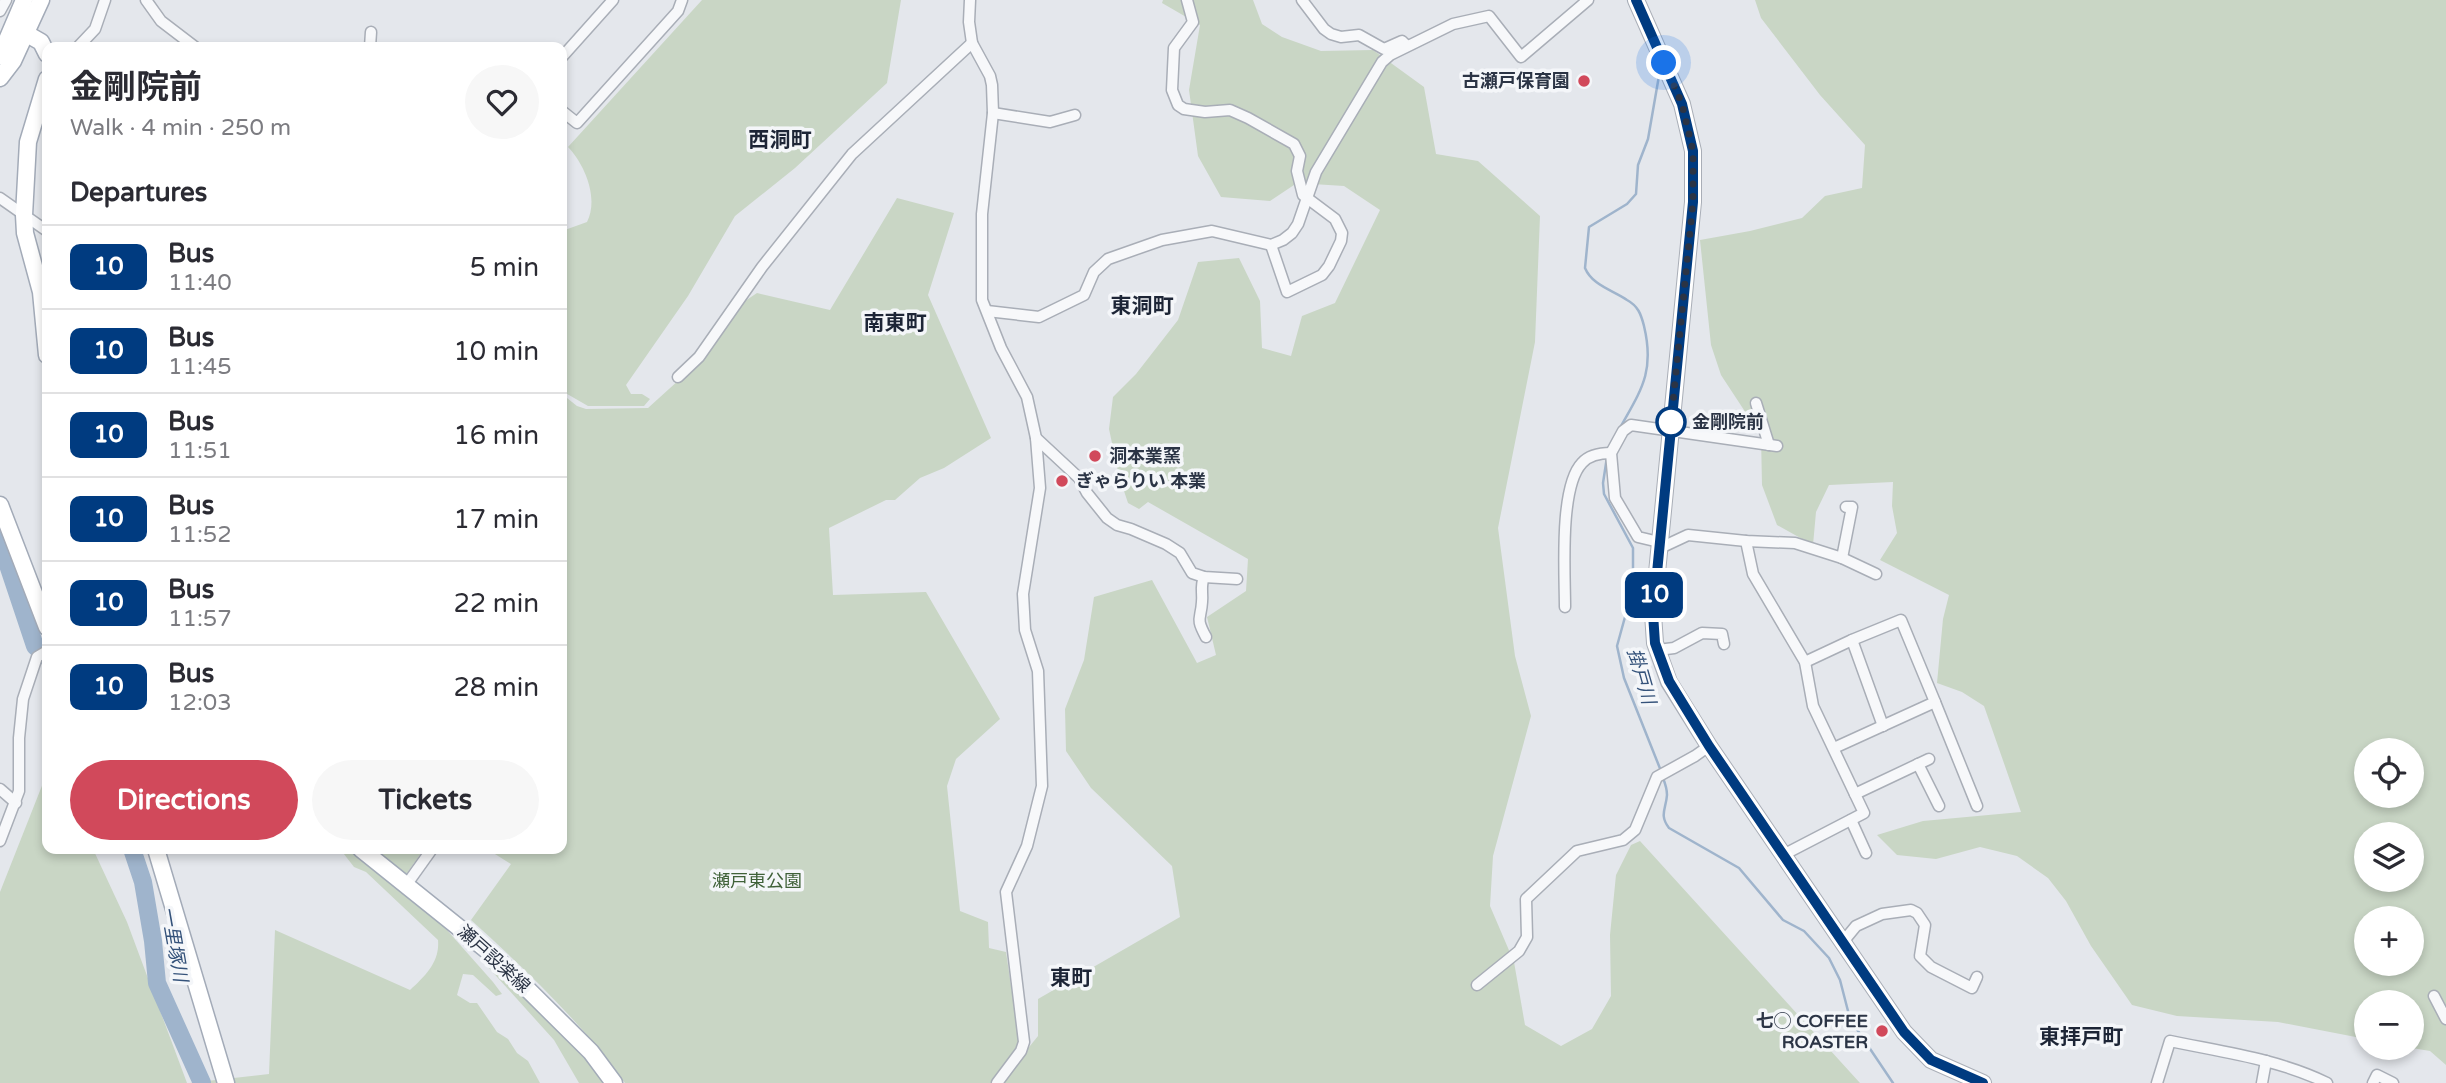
<!DOCTYPE html>
<meta charset="utf-8">
<style>
body{margin:0;font-family:"Varela Round","Noto Sans JP",sans-serif;background:#f7f7f7;color:#2b2b33;height:100vh;display:flex;flex-direction:column;font-size:26px;white-space:nowrap}
*{box-sizing:border-box;margin:0}
p{font-size:23px;color:#7c7c81}
.icon{flex:none;width:38px;height:38px;fill:none;stroke:currentColor;stroke-width:2;stroke-linecap:round;stroke-linejoin:round}
.map{position:relative;flex:1;overflow:hidden}
.drawer{position:absolute;left:42px;top:42px;width:525px;height:812px;display:flex;flex-direction:column;background:#fff;border-radius:14px;box-shadow:0 4px 10px #0003}
.drawer>*{flex:none}
.badge{padding:0 14px;border-radius:10px;font-size:24px;line-height:46px}
.fabs{position:absolute;left:2354px;top:738px;display:grid;gap:14px}
.fabs a{display:grid;place-items:center;width:70px;height:70px;border-radius:50%;background:#fff;box-shadow:0 4px 10px #0003;font-size:35px}
.you{position:absolute;width:35px;height:35px;margin:-18px;border:5px solid #fff;border-radius:50%;background:#1a73e8;box-shadow:0 0 0 10px #1a73e833}
.map>.badge{position:absolute;translate:-50% -50%;box-shadow:0 0 0 4px #fff}
h2{padding:0 28px;font-size:26px;line-height:63px}
.round{display:grid;place-items:center;flex:none;width:74px;height:74px;border-radius:37px;background:#f7f7f7}
.headline{display:flex;align-items:center;justify-content:space-between;height:119px;padding:0 28px}
h1{font-size:33px;font-weight:700;line-height:52px}
.cta{display:flex;gap:14px;margin-top:auto;padding:14px 28px}
.cta a{flex:1;height:80px;border-radius:42px;background:#d1495b;color:#fff;font-size:28px;font-weight:700;line-height:80px;text-align:center}
.cta a+a{background:#f7f7f7;color:#2b2b33}
ul{padding:0;list-style:none}
li{display:flex;align-items:center;gap:21px;height:84px;padding:0 28px;border-top:2px solid #e1e1e2}
li div{flex:1}
li b{display:block;font-size:26px}
li em{font-style:normal}
li .badge{min-width:77px;font-weight:700;text-align:center}
.map>svg:first-child{display:block}
.green{fill:#c9d6c5;fill-rule:evenodd}
.lines{fill:none;stroke-linecap:round;stroke-linejoin:round}
.stream{stroke:#9fb4cc;stroke-width:2.5}
.river{stroke:#9fb4cc;stroke-width:18}
.minor-casing{stroke:#a9aeb7;stroke-width:13}
.secondary-casing{stroke:#a9aeb7;stroke-width:18}
.primary-casing{stroke:#a3abb8;stroke-width:19}
.minor{stroke:#f7f8fa;stroke-width:10}
.secondary{stroke:#fff;stroke-width:14}
.primary{stroke:#fff;stroke-width:16}
.line-casing{stroke:#fff;stroke-width:16}
.line{stroke:#003b80;stroke-width:10}
.walk{stroke:#2b3445;stroke-width:7;stroke-dasharray:0 12.6}
.poi-dot{fill:#d1495b;stroke:#f4f6f9;stroke-width:2.5}
.stop-dot{fill:#fff;stroke:#003b80;stroke-width:3.5}
.labels{text-anchor:middle;stroke-width:7;stroke-linejoin:round;paint-order:stroke}
.poi-label{font-size:18px;font-weight:bold;fill:#2b3445;stroke:#f4f6f9;text-anchor:end}
.stop-label{font-size:18px;font-weight:bold;fill:#2b3445;stroke:#f4f6f9;text-anchor:start}
.park-label{font-size:18px;fill:#3f6138;stroke:#f4f6f9}
.street-label{font-size:18px;fill:#2b3445;stroke:#f4f6f9}
.water-label{font-size:19px;font-style:italic;fill:#34527a;stroke:#f4f6f9}
.quarter-label{font-size:21px;font-weight:bold;fill:#1d2536;stroke:#f4f6f9}
</style>
<div class="map">
<svg width="2446" height="1083" viewBox="0 0 2446 1083">
<rect width="100%" height="100%" fill="#e4e7ec"/>
<g class="green">
<path d="M702 0H901L887 83 795 168 735 216 688 296 626 385 631 394H642L650 399 644 406H588L562 391V231L587 222C599 198 585 165 568 147Z"/>
<path d="M1163 0H1253L1262 24 1282 37 1321 51 1373 50 1424 87 1436 154 1478 161 1540 216 1535 342 1498 528 1515 656 1531 716 1493 856 1490 906 1514 962 1525 1025 1561 1046 1592 1029 1611 996 1610 935 1616 875 1631 845 1640 841 1860 1083H1000L1038 1036V999L1180 917 1172 866 1091 788 1066 751 1065 709 1084 660 1094 597 1152 580 1197 663 1216 655 1207 617 1246 591 1248 559 1148 502 1139 509 1128 503 1119 476 1109 429 1113 397 1136 374 1178 320 1198 262 1239 258 1260 301 1262 348 1291 356 1302 316 1335 303 1380 210 1344 186 1297 183 1270 201 1221 197 1198 156 1189 90 1200 25 1162 3Z"/>
<path d="M1755 0H2446V1065L2430 1051 2412 1048V1003H2366V1039L2278 1022 2177 1016 2132 1005 2091 946 2066 901 2048 878 2017 856 1980 847 1936 859 1897 855 1877 835 1923 821 2021 812 1984 706 1962 692 1937 683 1943 619 1949 595 1880 560 1897 533 1892 506 1893 482 1829 485 1816 512 1813 545 1777 525 1762 485 1761 436 1721 375 1711 345 1700 240 1750 231 1802 218 1825 196 1862 188 1865 145 1820 95 1761 18ZM2366 751H2412V796H2366ZM2366 835H2412V880H2366ZM2366 919H2412V964H2366Z"/>
<path d="M897 198 954 213 928 295 991 438 944 468 920 478 895 500H886L829 528 833 595 926 592 1000 719 956 759 947 786 960 911 988 922 989 948 1006 952 1019 1040 1017 1048 993 1083H625C582 1023 526 970 471 920L511 864 487 849H562V394L577 406 586 409 648 408 701 360 745 301 757 293 830 310Z"/>
<path d="M47 773V849H93L127 922 187 1083H0V892Z"/>
<path d="M340 849H355L431 912 493 982 502 994 496 996 473 975 463 974 457 995 470 1003H477L497 1032 508 1039 517 1053 528 1061 540 1083H189L269 1074 275 930 410 990C425 976 440 962 438 940L366 872 354 867Z"/>
<path d="M368 849H424L407 873 402 874Z"/>
<path d="M490 964 519 988 581 1050 607 1083H579L554 1040 488 967Z"/>
</g>
<g class="lines">
<g class="stream">
<path d="M1628 0 1634 13"/>
<path d="M1620 428C1641 390 1655 372 1644 326 1641 314 1638 306 1627 300 1612 290 1592 285 1585 268L1589 227 1627 204 1636 194 1638 165 1648 139 1660 70"/>
<path d="M1607 457 1603 483 1604 494 1633 548V588L1617 646 1624 678 1661 771"/>
<path d="M1663 778C1665 783 1667 789 1667 795 1666 809 1659 815 1669 828L1739 868 1783 920 1804 931 1829 958 1840 980 1848 1011 1854 1025 1893 1083"/>
</g>
<g class="river">
<path d="M0 541 35 646 47 657"/>
<path d="M132 849 143 882 153 941 157 983 202 1083"/>
</g>
<g class="minor-casing">
<g id="minor">
<path d="M146 0 161 21 195 47"/>
<path d="M970 0 969 22 972 43 990 76 992 85 993 113 982 214V300L1001 348 1027 397 1036 438 1040 488 1023 594 1025 630 1038 671 1042 786 1027 846 1006 892 1024 1042 1021 1051 997 1083"/>
<path d="M1187 0 1193 22 1174 48 1172 90 1178 105 1184 109 1205 112 1230 110 1248 118 1294 144 1300 156 1297 171 1303 195 1335 219 1342 233 1341 241 1329 266 1322 275 1287 292 1271 245"/>
<path d="M1302 0 1324 29 1331 34 1341 37 1359 35 1384 49 1402 41 1406 45"/>
<path d="M0 11 6 0"/>
<path d="M78 47 95 29 105 0"/>
<path d="M370 47 371 32"/>
<path d="M562 57 613 0"/>
<path d="M562 111 577 123 678 11 682 0"/>
<path d="M993 113 1050 122 1075 115"/>
<path d="M0 198 47 231"/>
<path d="M987 311 1039 317 1084 295 1094 272 1108 259 1162 240 1212 231 1271 245 1283 240 1292 233 1298 224 1316 172 1382 62 1390 55 1453 24 1489 16 1521 57 1588 0"/>
<path d="M678 377 699 357 762 267 852 154 972 43"/>
<path d="M1756 403 1769 445"/>
<path d="M1036 438 1079 478 1087 493 1107 518 1117 525 1131 529 1166 544 1180 553 1192 573 1204 577 1237 579"/>
<path d="M1746 541 1753 574 1805 662 1813 706 1864 813 1783 855"/>
<path d="M1659 542 1638 537 1615 498 1611 453 1623 431 1631 425 1777 446"/>
<path d="M1658 549 1688 535 1746 541 1795 543 1842 558 1876 574"/>
<path d="M1842 558 1852 507H1846"/>
<path d="M1204 577C1200 587 1203 592 1202 602 1201 620 1195 617 1206 637"/>
<path d="M1565 607C1565 574 1559 487 1582 463 1589 455 1601 453 1611 453"/>
<path d="M1852 640 1883 726"/>
<path d="M1658 650 1674 648 1702 633 1722 634 1724 644"/>
<path d="M1805 662 1852 640 1901 620 1935 702 1834 748"/>
<path d="M1935 702 1977 806"/>
<path d="M1918 764 1939 806"/>
<path d="M0 789 16 803"/>
<path d="M1855 794 1929 759"/>
<path d="M1851 820 1866 853"/>
<path d="M0 841 19 791V738L23 699 37 657 47 651"/>
<path d="M407 884 432 849"/>
<path d="M1842 943 1856 926 1882 914 1911 910 1917 913 1925 925 1920 956 1931 967 1972 988 1977 977"/>
<path d="M1477 985 1519 951 1527 937 1526 899 1577 851 1623 840 1635 830 1657 777 1695 756 1709 746"/>
<path d="M2434 996 2446 1019"/>
<path d="M2157 1083 2170 1041C2222 1052 2278 1059 2327 1083"/>
<path d="M2262 1083 2266 1061"/>
<path d="M2373 1083 2377 1075 2393 1083"/>
</g>
</g>
<g class="secondary-casing">
<path id="secondary" d="M1636 0 1682 104 1693 151V202L1653 614 1655 643 1669 682 1709 746 1904 1032 1931 1060 1983 1083"/>
</g>
<g class="primary-casing">
<g id="primary">
<path d="M27 34 41 42 47 54"/>
<path d="M0 56 24 0"/>
<path d="M0 78 13 61 41 0"/>
<path d="M47 79 28 142 24 215 25 233 41 292 47 355"/>
<path d="M0 505 47 627"/>
<path d="M156 849 226 1083"/>
<path d="M361 849 493 955 591 1052 614 1083"/>
</g>
</g>
<use href="#minor" class="minor"/>
<use href="#secondary" class="secondary"/>
<use href="#primary" class="primary"/>
</g>
<g class="lines">
<g class="line-casing">
<path id="line" d="M1636 0 1682 104 1693 151V202L1653 614 1655 643 1669 681 1709 746 1904 1032 1931 1060 1983 1083"/>
</g>
<use href="#line" class="line"/>
<path class="walk" d="M1664 63 1682 104 1693 151V202L1670 432 1671 422"/>
</g>
<g class="poi-dot">
<circle cx="1584" cy="81" r="7"/>
<circle cx="1095" cy="456" r="7"/>
<circle cx="1062" cy="481" r="7"/>
<circle cx="1882" cy="1031" r="7"/>
</g>
<circle class="stop-dot" cx="1671" cy="422" r="14"/>
<g class="labels">
<g class="poi-label">
<text x="1570" y="87">古瀬戸保育園</text>
<text x="1109" y="462" text-anchor="start">洞本業窯</text>
<text x="1076" y="487" text-anchor="start">ぎゃらりい 本業</text>
<text x="1868" y="1027">七◯ COFFEE<tspan x="1868" dy="21">ROASTER</tspan></text>
</g>
<g class="stop-label">
<text x="1692" y="428">金剛院前</text>
</g>
<g class="park-label">
<text x="757" y="887">瀬戸東公園</text>
</g>
<g class="street-label">
<text transform="translate(494 959) rotate(42)" y="6">瀬戸設楽線</text>
</g>
<g class="water-label">
<text transform="translate(1642 676) rotate(74)" y="7">掛戸川</text>
<text transform="translate(175 944) rotate(80)" y="7">一里塚川</text>
</g>
<g class="quarter-label">
<text x="780" y="147">西洞町</text>
<text x="1142" y="313">東洞町</text>
<text x="895" y="330">南東町</text>
<text x="1071" y="985">東町</text>
<text x="2081" y="1044">東拝戸町</text>
</g>
</g>
</svg>
<div class="fabs">
<a><svg class="icon" aria-label="locate" viewBox="0 0 24 24"><circle cx="12" cy="12" r="6"/><path d="M12 2v4M12 18v4M2 12h4M18 12h4"/></svg></a>
<a><svg class="icon" aria-label="layers" viewBox="0 0 24 24"><path d="M12 4l9 5-9 5-9-5zM3 14l9 5 9-5"/></svg></a>
<a>+</a>
<a>−</a>
</div>
<div class="you" style="left:1664px;top:63px"></div>
<b class="badge" style="left:1654px;top:595px;background:#003b80;color:#fff">10</b>
<section class="drawer">
<div class="headline"><div><h1>金剛院前</h1><p>Walk · 4 min · 250 m</p></div><a class="round"><svg class="icon" aria-label="heart" viewBox="0 0 24 24"><path d="M12 20l-8-8c-3-5 5-10 8-4 3-6 11-1 8 4z"/></svg></a></div>
<h2>Departures</h2>
<ul>
<li><span class="badge" style="background:#003b80;color:#fff">10</span><div><b>Bus</b><p>11:40</p></div><em>5 min</em></li>
<li><span class="badge" style="background:#003b80;color:#fff">10</span><div><b>Bus</b><p>11:45</p></div><em>10 min</em></li>
<li><span class="badge" style="background:#003b80;color:#fff">10</span><div><b>Bus</b><p>11:51</p></div><em>16 min</em></li>
<li><span class="badge" style="background:#003b80;color:#fff">10</span><div><b>Bus</b><p>11:52</p></div><em>17 min</em></li>
<li><span class="badge" style="background:#003b80;color:#fff">10</span><div><b>Bus</b><p>11:57</p></div><em>22 min</em></li>
<li><span class="badge" style="background:#003b80;color:#fff">10</span><div><b>Bus</b><p>12:03</p></div><em>28 min</em></li>
</ul>
<div class="cta"><a>Directions</a><a>Tickets</a></div>
</section>
</div>
